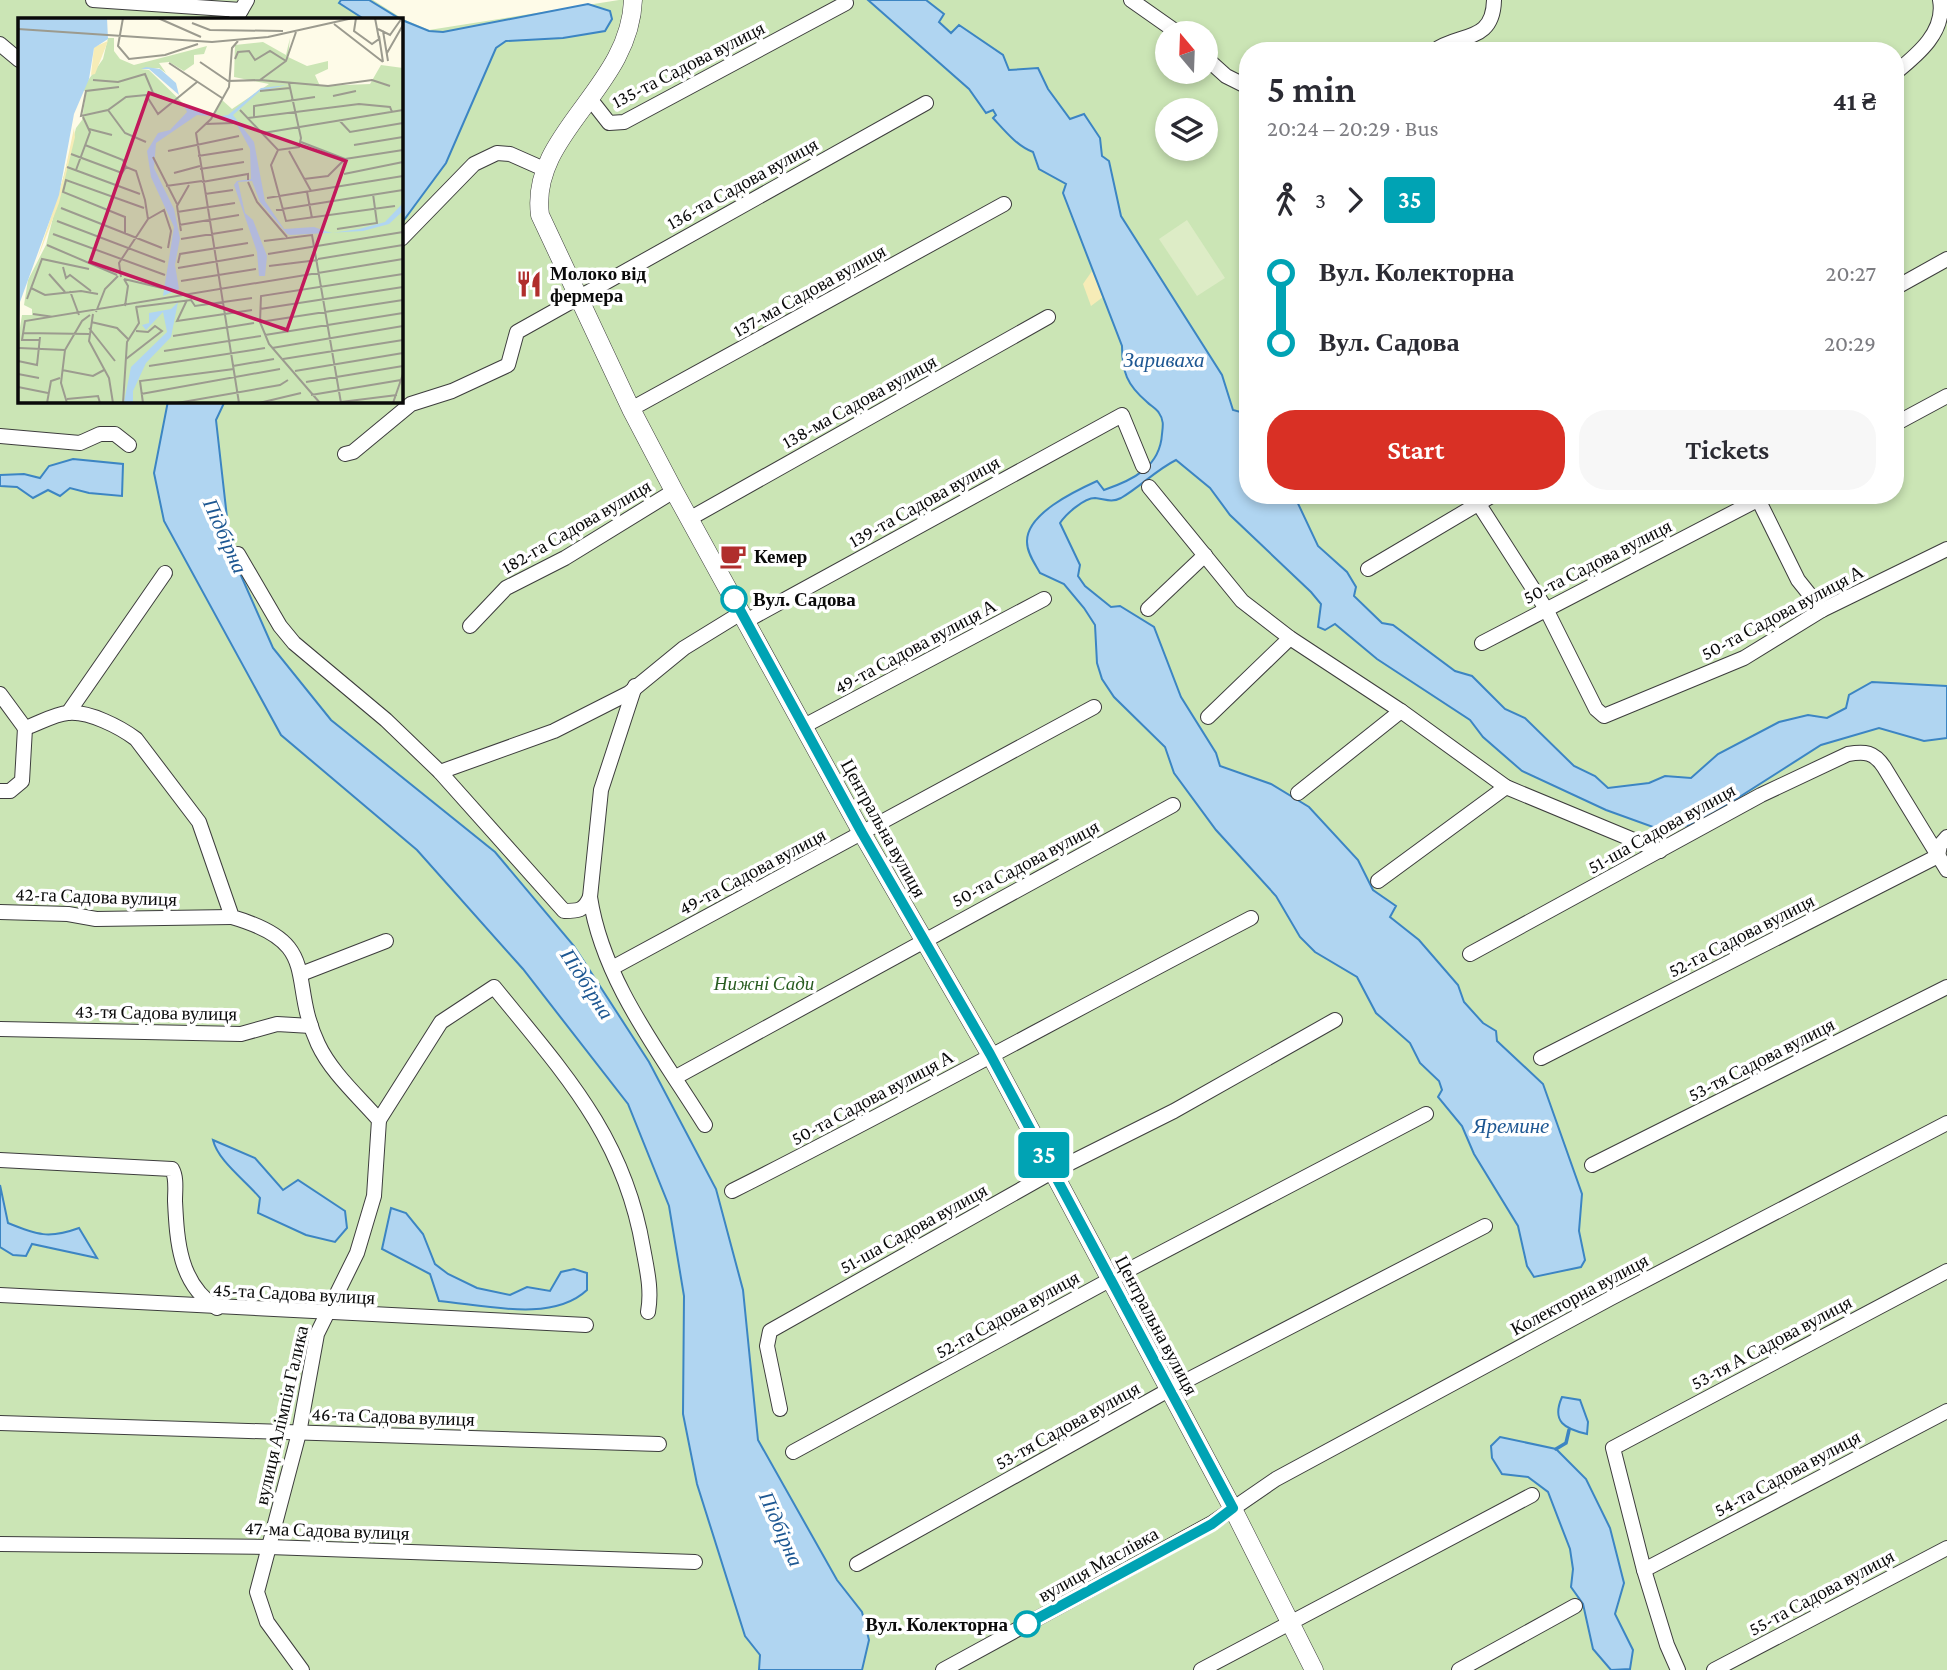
<!DOCTYPE html>
<meta charset="utf-8">
<style>
body{margin:0;font-family:"Crimson Pro",serif;background:#f7f7f7;color:#2b2b33;height:100vh;display:flex;flex-direction:column;font-size:26px;white-space:nowrap}
*{box-sizing:border-box;margin:0}
p{font-size:23px;color:#7c7c81}
.icon{flex:none;width:38px;height:38px;fill:none;stroke:currentColor;stroke-width:2;stroke-linecap:round;stroke-linejoin:round}
.map{position:relative;flex:1;overflow:hidden}
.drawer{position:absolute;left:1239px;top:42px;width:665px;height:462px;display:flex;flex-direction:column;background:#fff;border-radius:28px;box-shadow:0 4px 10px #0003}
.drawer>*{flex:none}
.badge{padding:0 14px;border-radius:5px;font-size:24px;line-height:46px}
.needle{width:46px;rotate:341deg}
.fabs{position:absolute;left:1155px;top:21px;display:grid;gap:14px}
.fabs a{display:grid;place-items:center;width:63px;height:63px;border-radius:50%;background:#fff;box-shadow:0 4px 10px #0003;font-size:35px}
.map>.badge{position:absolute;translate:-50% -50%;box-shadow:0 0 0 4px #fff}
.legs{display:flex;align-items:center;gap:10px;height:77px;padding:0 28px;font-size:23px}
.legs p{margin-inline-start:auto}
.overview{display:flex;align-items:center;justify-content:space-between;height:119px;padding:0 28px}
h1{font-size:38px;font-weight:600;line-height:52px}
.action{display:flex;gap:14px;margin-top:auto;padding:14px 28px}
.action a{flex:1;height:80px;border-radius:28px;background:#d93025;color:#fff;font-size:28px;font-weight:600;line-height:80px;text-align:center}
.action a+a{background:#f7f7f7;color:#2b2b33}
ul{padding:0 28px;list-style:none}
li{display:flex;align-items:center;gap:24px;height:70px;font-size:26px}
li i{display:grid;place-items:center;width:10px;height:100%;margin:0 9px;background:currentColor}
li i::after{content:'';width:18px;height:18px;margin:-9px;border:5px solid;border-radius:50%;background:#fff}
li p{margin-inline-start:auto}
li:first-child i{background:linear-gradient(#0000 50%,currentColor 0)}
li:last-child i{background:linear-gradient(currentColor 50%,#0000 0)}
.map>svg:first-child{display:block}
.green{fill:#cbe5b5;fill-rule:evenodd}
.sand{fill:#f6ecb7}
.pitch{fill:#ddecc6}
.water{fill:#b0d5f1;stroke:#3c85c3;stroke-width:2}
.lines{fill:none;stroke-linecap:round;stroke-linejoin:round}
.stream{stroke:#3c85c3;stroke-width:3.5}
.minor-casing{stroke:#3d3d3d;stroke-width:16}
.tertiary-casing{stroke:#3d3d3d;stroke-width:19}
.minor{stroke:#fff;stroke-width:14}
.tertiary{stroke:#fff;stroke-width:18}
.line-1-casing{stroke:#fff;stroke-width:16}
.line-1{stroke:#00a3b4;stroke-width:10}
.stop-1-dot{fill:#fff;stroke:#00a3b4;stroke-width:3.5}
.labels{text-anchor:middle;stroke-width:7;stroke-linejoin:round;paint-order:stroke}
.street-label{font-size:19px;fill:#0a0a0a;stroke:#fff}
.poi-label{font-size:19px;font-weight:bold;fill:#0a0a0a;stroke:#fff;text-anchor:start}
.stop-label{font-size:19px;font-weight:bold;fill:#0a0a0a;stroke:#fff;text-anchor:start}
.park-label{font-size:19px;font-style:italic;fill:#285c20;stroke:#fff}
.water-label{font-size:21px;font-style:italic;fill:#1d5792;stroke:#fff}
.inset-road{fill:none;stroke:#9c9b8f;stroke-width:2}
.view{fill:#c2185b;fill-opacity:0.15;stroke:#c2185b;stroke-width:3.5}
.inset-edge{fill:none;stroke:#0a0a0a;stroke-width:3.5}
</style>
<div class="map">
<svg width="1947" height="1670" viewBox="0 0 1947 1670">
<rect width="100%" height="100%" fill="#fefbe8"/>
<path class="green" d="M0 0H373L403 19 429 30 619 0H1947V1670H0ZM19 19H401V401H19ZM1167 33H1206V72H1167ZM1248 51H1895V495H1248ZM1167 110H1206V149H1167Z"/>
<path class="sand" d="M1092 271 1103 297 1091 306 1083 284Z"/>
<path class="pitch" d="M1187 220 1225 278 1197 296 1159 239Z"/>
<g class="water">
<path d="M341 0H369L402 20 429 31 443 32 588 4 610 11 612 19 605 31 563 38 506 41 496 48 446 163 401 224V19H364L339 3Z"/>
<path d="M868 0H926L944 14 939 22 951 33 959 25 1003 55 1009 70 1038 68 1048 89 1070 119 1084 114 1100 138 1102 156 1109 161 1121 216 1222 375 1233 410 1248 414V495H1294L1318 546 1347 572 1356 587 1354 596 1382 623 1393 625 1455 671 1472 676 1505 709 1525 718 1574 766 1595 776 1608 788 1649 783 1665 776 1691 778 1718 754 1779 722 1808 715 1827 718 1846 708 1849 695 1872 682 1947 686V738L1924 741 1879 728 1821 745 1700 822 1664 831 1606 810 1522 771 1483 737 1470 720 1377 659 1335 624 1325 630 1318 627 1321 604 1311 592 1230 515 1210 488 1176 460C1156 470 1140 487 1121 498 1111 503 1105 499 1095 498 1084 498 1066 514 1060 523L1080 565 1078 576 1085 586 1111 607 1120 606 1154 627 1181 697 1216 753 1220 766 1271 784 1309 807 1358 860 1373 890 1396 906 1390 917 1419 940 1458 985 1464 1002 1483 1023 1496 1031 1497 1041 1543 1084 1582 1194 1579 1231 1585 1260 1581 1267 1534 1277 1527 1266 1518 1226 1474 1154 1462 1126 1438 1097 1442 1090 1439 1081 1420 1063 1410 1043 1376 1013 1357 977 1315 952 1300 937 1276 896 1216 830 1174 773 1165 747 1114 697 1102 679 1097 663 1095 625 1084 608 1064 584 1040 573C1035 564 1027 553 1027 542 1026 514 1075 491 1097 481L1104 490C1133 480 1160 467 1162 434 1163 426 1164 420 1159 413 1157 409 1151 406 1147 402 1127 385 1122 372 1122 346L1063 193 1066 184 1039 169 1033 152C1017 146 1005 131 993 118L996 115 993 110 986 113 969 89Z"/>
<path d="M168 401H225L216 420 231 553 273 648 331 720 495 852 574 946 649 1062 716 1189 743 1290 758 1440 837 1580 862 1612 869 1640 862 1670H759L760 1655 745 1636 697 1484 683 1414 684 1296 669 1206 628 1104 523 969 417 850 281 735 164 521 154 473Z"/>
<path d="M73 459 123 464 122 496 89 493 70 488 60 496 48 490 33 498 17 487 0 486V475L24 474 40 478 49 466Z"/>
<path d="M213 1140 255 1158 283 1190 298 1180 345 1211 347 1228 335 1242 306 1235 258 1213 260 1198C245 1180 218 1161 213 1140Z"/>
<path d="M0 1185 8 1223C37 1235 49 1239 79 1228L97 1258 32 1244 26 1256 13 1255 0 1247Z"/>
<path d="M391 1208 406 1213 423 1234 435 1264 448 1274 477 1288 510 1295 527 1287 550 1291 561 1272 574 1269 587 1273V1290C552 1323 484 1305 439 1301L430 1274 382 1249Z"/>
<path d="M1562 1397 1580 1400 1588 1422 1587 1434C1565 1429 1551 1422 1562 1397Z"/>
<path d="M1500 1437 1556 1449 1586 1479 1610 1528 1624 1583 1615 1614 1633 1650 1630 1669 1611 1670 1593 1649 1583 1604 1571 1587 1573 1569 1570 1549 1548 1492 1528 1477 1502 1474 1492 1458 1491 1446Z"/>
</g>
<g class="lines">
<path class="stream" d="M1556 1449 1566 1443 1569 1430"/>
<g class="minor-casing">
<g id="minor">
<path d="M93 0 241 10"/>
<path d="M1131 0 1178 33"/>
<path d="M236 19 247 0"/>
<path d="M0 44 19 60"/>
<path d="M1434 51C1459 32 1493 44 1494 0"/>
<path d="M1206 58 1226 76 1248 87"/>
<path d="M1895 73C1917 55 1946 32 1940 0"/>
<path d="M591 100 609 123 624 122 846 3"/>
<path d="M401 239 474 164 497 153 510 154 544 169"/>
<path d="M1895 288 1947 259"/>
<path d="M631 409 1004 204"/>
<path d="M1895 424 1947 396"/>
<path d="M0 436 80 443 100 434H115L129 445"/>
<path d="M345 454 353 452 411 404 452 391 508 365 517 332 926 103"/>
<path d="M1149 487 1242 601 1290 638 1401 711 1506 787 1660 851"/>
<path d="M1473 495 1546 609 1596 709 1604 716 1744 658 1822 610 1947 549"/>
<path d="M1756 495 1798 580 1822 610"/>
<path d="M689 519 1048 317"/>
<path d="M238 554 280 626 294 643 386 720 440 772 564 911C578 911 584 911 590 897"/>
<path d="M1368 569 1493 495"/>
<path d="M1148 609 1205 555"/>
<path d="M746 621 1122 415 1143 466"/>
<path d="M470 626 506 588 565 558 674 491"/>
<path d="M1482 643 1767 495"/>
<path d="M635 686 601 790 590 897C603 982 661 1054 705 1125"/>
<path d="M0 694 25 728C38 724 54 714 68 713 89 711 120 727 136 739L199 822 232 917C324 944 287 978 318 1044 331 1072 358 1096 379 1120L374 1196 357 1253 317 1334 299 1433 257 1592 267 1622 302 1670"/>
<path d="M68 713 165 573"/>
<path d="M1208 717 1290 638"/>
<path d="M804 726 1044 599"/>
<path d="M440 772 554 731 629 693 684 648 741 613"/>
<path d="M0 791H10L22 781 25 728"/>
<path d="M1298 793 1401 711"/>
<path d="M1378 881 1506 787"/>
<path d="M0 912 68 914 96 919 232 917"/>
<path d="M1470 954 1761 795 1848 754C1865 751 1874 752 1884 767L1947 870"/>
<path d="M612 968 1094 707"/>
<path d="M301 974 386 941"/>
<path d="M0 1029 241 1034 277 1024 311 1026"/>
<path d="M1541 1058 1938 856 1940 845 1947 837"/>
<path d="M676 1077 1173 805"/>
<path d="M379 1120 441 1022 494 987C563 1072 624 1136 643 1248 647 1270 652 1290 648 1312"/>
<path d="M0 1160 172 1169C177 1178 175 1190 175 1201 177 1241 179 1284 217 1308"/>
<path d="M1592 1165 1947 987"/>
<path d="M732 1191C907 1103 1078 1008 1251 918"/>
<path d="M0 1295 586 1325"/>
<path d="M780 1409 767 1346 770 1331 1052 1172 1174 1111 1335 1020"/>
<path d="M0 1423 659 1444"/>
<path d="M793 1452 1115 1277 1426 1114"/>
<path d="M0 1544 269 1547 695 1562"/>
<path d="M857 1564 1174 1387 1485 1226"/>
<path d="M1644 1570 1947 1411"/>
<path d="M943 1670 1212 1523 1276 1479 1611 1298 1947 1123"/>
<path d="M1201 1670 1532 1495"/>
<path d="M1459 1670 1575 1606"/>
<path d="M1678 1670 1667 1645 1644 1570 1613 1448 1947 1271"/>
<path d="M1714 1670 1947 1548"/>
</g>
</g>
<g class="tertiary-casing">
<path id="tertiary" d="M633 0C630 88 529 134 540 215L631 409 674 491 862 833 990 1054 1233 1509 1314 1670"/>
</g>
<use href="#minor" class="minor"/>
<use href="#tertiary" class="tertiary"/>
</g>
<g class="lines">
<g class="line-1-casing">
<path id="line-1" d="M734 599 862 833 990 1054 1233 1508 1212 1524 1027 1624"/>
</g>
<use href="#line-1" class="line-1"/>
</g>
<defs>
<g id="restaurant-bare" transform="scale(2.1)"><path d="M-5-6h1v4h1v-4h1v4h1v-4h1v5L-1.5 .5V6h-2V.5L-5-1ZM5-6V6H3V1.5H1.5Q1.5-4 5-6Z" fill="#b02e2c" stroke="#fff" stroke-width="2.5" paint-order="stroke"/></g>
<g id="cafe-bare" transform="scale(2.1)"><path d="M-5.5-4.5H6V0H3Q3 3.5 0 3.5H-2.5Q-5.5 3.5-5.5 0ZM3-3.2v2h1.7v-2ZM-6 4.5H4V6H-6Z" fill="#b02e2c" stroke="#fff" stroke-width="2.5" paint-order="stroke"/></g>
</defs>
<g fill-rule="evenodd">
<use href="#restaurant-bare" x="529" y="284"/>
<use href="#cafe-bare" x="733" y="556"/>
</g>
<g class="stop-1-dot">
<circle cx="734" cy="599" r="12"/>
<circle cx="1027" cy="1624" r="12"/>
</g>
<g class="labels">
<g class="street-label">
<text transform="translate(688 64) rotate(-27)" y="7">135-та Садова вулиця</text>
<text transform="translate(742 183) rotate(-29)" y="7">136-та Садова вулиця</text>
<text transform="translate(809 290) rotate(-29)" y="7">137-ма Садова вулиця</text>
<text transform="translate(859 401) rotate(-29)" y="7">138-ма Садова вулиця</text>
<text transform="translate(924 501) rotate(-29)" y="7">139-та Садова вулиця</text>
<text transform="translate(576 526) rotate(-30)" y="7">182-га Садова вулиця</text>
<text transform="translate(1597 561) rotate(-27)" y="7">50-та Садова вулиця</text>
<text transform="translate(1782 612) rotate(-28)" y="7">50-та Садова вулиця А</text>
<text transform="translate(915 646) rotate(-28)" y="7">49-та Садова вулиця А</text>
<text transform="translate(884 828) rotate(61)" y="7">Центральна вулиця</text>
<text transform="translate(1661 828) rotate(-29)" y="7">51-ша Садова вулиця</text>
<text transform="translate(1025 863) rotate(-28)" y="7">50-та Садова вулиця</text>
<text transform="translate(752 871) rotate(-28)" y="7">49-та Садова вулиця</text>
<text transform="translate(96 896) rotate(2)" y="7">42-га Садова вулиця</text>
<text transform="translate(1741 935) rotate(-27)" y="7">52-га Садова вулиця</text>
<text transform="translate(156 1012) rotate(1)" y="7">43-тя Садова вулиця</text>
<text transform="translate(1761 1059) rotate(-27)" y="7">53-тя Садова вулиця</text>
<text transform="translate(872 1097) rotate(-28)" y="7">50-та Садова вулиця А</text>
<text transform="translate(913 1228) rotate(-29)" y="7">51-ша Садова вулиця</text>
<text transform="translate(294 1293) rotate(3)" y="7">45-та Садова вулиця</text>
<text transform="translate(1579 1294) rotate(-28)" y="7">Колекторна вулиця</text>
<text transform="translate(1007 1314) rotate(-29)" y="7">52-га Садова вулиця</text>
<text transform="translate(1157 1325) rotate(62)" y="7">Центральна вулиця</text>
<text transform="translate(1771 1342) rotate(-28)" y="7">53-тя А Садова вулиця</text>
<text transform="translate(281 1415) rotate(-77)" y="7">вулиця Алімпія Галика</text>
<text transform="translate(393 1416) rotate(2)" y="7">46-та Садова вулиця</text>
<text transform="translate(1067 1425) rotate(-29)" y="7">53-тя Садова вулиця</text>
<text transform="translate(1787 1473) rotate(-28)" y="7">54-та Садова вулиця</text>
<text transform="translate(327 1530) rotate(2)" y="7">47-ма Садова вулиця</text>
<text transform="translate(1098 1564) rotate(-29)" y="7">вулиця Маслівка</text>
<text transform="translate(1821 1592) rotate(-28)" y="7">55-та Садова вулиця</text>
</g>
<g class="poi-label">
<text x="550" y="280">Молоко від<tspan x="550" dy="22">фермера</tspan></text>
<text x="754" y="563">Кемер</text>
</g>
<g class="stop-label">
<text x="753" y="606">Вул. Садова</text>
<text x="1008" y="1631" text-anchor="end">Вул. Колекторна</text>
</g>
<g class="park-label">
<text x="764" y="990">Нижні Сади</text>
</g>
<g class="water-label">
<text x="1164" y="367">Зариваха</text>
<text transform="translate(225 536) rotate(66)" y="7">Підбірна</text>
<text transform="translate(587 984) rotate(57)" y="7">Підбірна</text>
<text x="1511" y="1133">Яремине</text>
<text transform="translate(781 1529) rotate(66)" y="7">Підбірна</text>
</g>
</g>
<g transform="translate(18 18)">
<rect width="385" height="385" fill="#fefbe8"/>
<path d="M90 20H96V33L102 41 116 47 189 28 186 36 176 37V46L166 53 151 44 141 45 148 55 141 50 123 52H131L173 93 196 97 204 82 214 91 251 66 216 59 217 27 245 24 268 37 272 20 270 39 289 48 310 43V51L297 57 302 68 352 66 363 47 385 50V385H0V322L4 297H14V291L6 287 10 262 28 227 58 110 64 102 68 74 64 71 85 41Z" fill="#cbe5b5"/>
<path d="M90 23 77 56 73 57 76 29ZM56 110 57 119 41 185 19 242 46 158Z" fill="#f6ecb7"/>
<path d="M0 0H89L90 21 76 30 71 61 56 96 41 177 2 284 0 315ZM123 51 128 49 142 51 158 65 161 77 131 51ZM269 67 242 73 215 97 236 124 247 183 266 211 296 209 313 215 341 211 367 204 385 185V193L371 206 345 213 272 217 269 216 242 184 234 163 220 164 227 195 235 202 249 238 247 258H241L239 234 216 167 219 163 233 161 232 131 217 103H212L215 100 210 104 198 99 210 97 243 70ZM165 85 192 98 179 97 138 125 136 150 156 191 162 220 157 247 161 271 145 278 156 209 133 159 129 133 140 115 152 112 169 94ZM160 284 153 319 128 345 115 373V385L106 384 113 349 149 314 145 294 128 312 124 307 131 305V295L153 291Z" fill="#b0d5f1"/>
<path class="inset-road" d="M105 0 100 28 111 41 147 37 180 26M140 0 183 19M338 0 336 13 354 26 361 21 357 0M174 5 192 12 265 13M316 6 365 44M0 11 194 24 250 19 335 0M360 11 372 17 384 0M365 13 370 43M361 18 365 44M220 23 214 30 211 69 193 101 178 115 221 385M369 35 385 7M217 41 220 34 231 33 237 42 252 33 268 43M182 44 210 63 242 62 268 43 278 14M151 45 204 80M75 62 100 64 127 56 135 75 155 84M242 62 310 68 354 62 372 68M101 69 68 73 63 98 90 92 108 79 128 77 140 96 179 64M242 73 272 70M315 78 338 73M90 92 107 115 128 124M222 92 260 132 281 129 283 120 271 65M230 100 341 86 372 89 374 94M236 100V88L297 79M321 102 332 114 385 105M187 106 216 105M71 111 94 117M245 115 385 92M283 124 327 141M67 127 105 142 108 149 118 153 127 182 130 201 101 245 103 259M336 127 385 119M260 132 253 147 268 203 377 188M150 133 221 118M271 133 293 173M53 136 104 155 108 149M180 138 225 131M135 139 159 186M327 141 385 132M49 149 122 176M182 151 226 144M58 152 72 114 65 99M156 155 182 148M326 156 385 144M286 161 310 158 327 141M184 164 230 156V162M230 164 239 184 269 219M148 168 184 163M289 174 294 200M187 176 215 172M249 180 385 158M43 190 144 230M258 192 385 172M159 194 217 185M130 201 146 192 153 213 150 230M39 203 147 244M161 207 221 197M319 211 359 205 355 176M163 213 159 188 171 167M107 215V199L45 174 48 162 126 190M35 216 147 257M163 221 225 211M246 223 294 217 323 385M29 227 99 257M250 236 385 214M300 241 385 227M160 245 162 236 230 225M251 248 300 242M45 249 48 260 52 257 73 273M160 250 236 237M31 256 47 274M106 261 144 270M106 261 110 268 107 288M163 263 238 251M13 270 27 277 63 273 80 276M52 273 61 297M9 281 24 241 71 251M169 282 159 303 234 292M118 289 173 282 177 288 234 280M242 291 385 269M78 294 87 271 100 258M15 296 36 299M75 296 71 323 91 360 95 385M73 304 99 310 111 322M242 304 385 282M71 310 97 343M5 315 71 316M247 317 385 295M155 318 236 305M22 322H4L7 303 385 241M1 330 47 332M254 330 385 308M146 333 243 318M108 341 144 313 137 308 130 314 118 313M265 341 385 322M0 343 19 347 22 319M131 348 247 330M215 348 256 341M44 352 75 358 86 352M277 353 385 335M0 356 21 360M288 364 385 348M0 369 30 375M123 376 262 351M293 377 383 362M49 381 80 378 82 385M323 384 379 377M29 385 33 363 42 360M49 385 43 365 47 332 64 303 72 297M105 385 109 324 121 305 118 288M125 385 122 363 216 351M159 385 262 367 270 362M241 385 283 375M302 385 251 326 242 304 243 278 385 256M375 385 385 356"/>
<path class="view" d="M131 75 328 143 269 312 72 244Z"/>
<rect width="385" height="385" class="inset-edge"/>
</g>
</svg>
<div class="fabs">
<a><svg class="needle" viewBox="-14 -14 28 28"><path d="M0-13l5 13h-10z" fill="#e53935"/><path d="M0 13l5-13h-10z" fill="#7c7c81"/></svg></a>
<a><svg class="icon" aria-label="layers" viewBox="0 0 24 24"><path d="M12 4l9 5-9 5-9-5zM3 14l9 5 9-5"/></svg></a>
</div>
<b class="badge" style="left:1044px;top:1155px;background:#00a3b4;color:#fff">35</b>
<section class="drawer">
<div class="overview"><div><h1>5 min</h1><p>20:24 – 20:29 · Bus</p></div><b>41 ₴</b></div>
<div class="legs"><svg class="icon" aria-label="walk" viewBox="0 0 24 24"><circle cx="13" cy="4" r="2"/><path d="M13 8l-2 6 4 7M11 14l-3 7M7 12l3-4h3l4 4"/></svg>3<svg class="icon" aria-label="forward" viewBox="0 0 24 24"><path d="M9 5l7 7-7 7"/></svg><b class="badge" style="background:#00a3b4;color:#fff">35</b></div>
<ul>
<li><i style="color:#00a3b4"></i><b>Вул. Колекторна</b><p>20:27</p></li>
<li><i style="color:#00a3b4"></i><b>Вул. Садова</b><p>20:29</p></li>
</ul>
<div class="action"><a>Start</a><a>Tickets</a></div>
</section>
</div>
